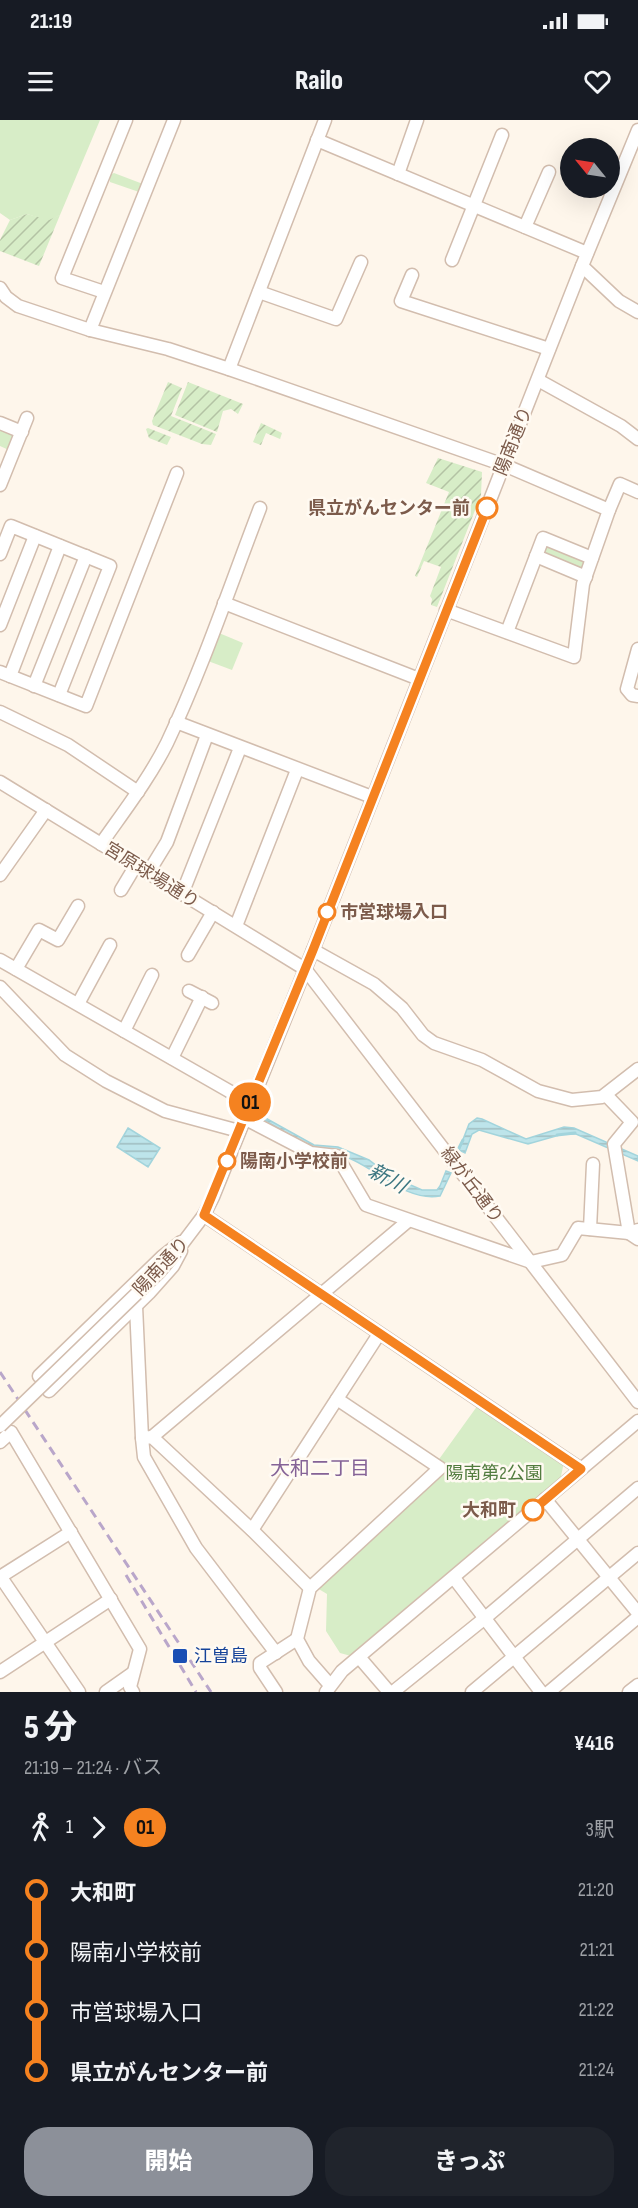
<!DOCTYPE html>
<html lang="ja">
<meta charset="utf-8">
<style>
body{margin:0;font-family:"Sofia Sans Condensed","Noto Sans JP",sans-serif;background:#20242c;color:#f1f3f6;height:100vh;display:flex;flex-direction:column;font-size:22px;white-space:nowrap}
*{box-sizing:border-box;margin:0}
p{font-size:20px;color:#9ea1a6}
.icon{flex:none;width:33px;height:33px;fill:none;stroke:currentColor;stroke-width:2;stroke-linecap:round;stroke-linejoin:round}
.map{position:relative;height:1572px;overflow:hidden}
.drawer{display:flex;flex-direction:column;background:#171b24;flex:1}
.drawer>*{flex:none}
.badge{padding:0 12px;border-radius:20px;font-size:21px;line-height:39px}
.needle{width:39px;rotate:300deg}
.tools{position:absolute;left:560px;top:18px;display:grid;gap:12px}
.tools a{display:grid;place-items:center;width:60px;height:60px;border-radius:50%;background:#171b24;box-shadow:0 6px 24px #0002;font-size:30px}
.map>.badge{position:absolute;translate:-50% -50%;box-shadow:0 0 0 3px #fff}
.legs{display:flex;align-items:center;gap:9px;height:66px;padding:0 24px;font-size:20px}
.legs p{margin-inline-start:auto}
.head{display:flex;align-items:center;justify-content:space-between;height:102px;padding:0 24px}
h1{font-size:33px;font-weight:800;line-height:45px}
.action{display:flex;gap:12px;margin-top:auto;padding:12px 24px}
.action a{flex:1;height:69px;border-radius:24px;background:#8c9099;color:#fff;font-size:24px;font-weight:800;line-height:69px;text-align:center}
.action a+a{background:#20242c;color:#f1f3f6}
ul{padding:0 24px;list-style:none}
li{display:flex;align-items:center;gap:21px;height:60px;font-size:22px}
li i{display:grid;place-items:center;width:9px;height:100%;margin:0 8px;background:currentColor}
li i::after{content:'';width:15px;height:15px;margin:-8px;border:4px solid;border-radius:50%;background:#171b24}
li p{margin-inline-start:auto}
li:first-child i{background:linear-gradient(#0000 50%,currentColor 0)}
li:last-child i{background:linear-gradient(currentColor 50%,#0000 0)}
.status{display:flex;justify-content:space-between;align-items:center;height:42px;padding:0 30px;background:#171b24;direction:ltr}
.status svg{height:16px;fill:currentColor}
header{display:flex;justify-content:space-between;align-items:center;height:78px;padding:0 24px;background:#171b24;font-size:27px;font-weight:800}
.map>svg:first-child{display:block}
.green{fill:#d7edc7}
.garden{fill:url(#garden-furrows)}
.water{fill:url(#water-rules);stroke:#a2d4dc;stroke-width:1.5}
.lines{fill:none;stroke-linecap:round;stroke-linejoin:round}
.stream{stroke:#a2d4dc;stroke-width:3}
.minor-casing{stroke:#d2bdae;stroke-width:15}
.minor{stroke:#fff;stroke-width:12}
.rail{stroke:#b9a6ca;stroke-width:3;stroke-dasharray:9 6;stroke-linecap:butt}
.minor-bridge-casing{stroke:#d2bdae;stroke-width:15;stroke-linecap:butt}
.minor-bridge{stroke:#fff;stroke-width:12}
.line-1-casing{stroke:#fff;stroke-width:14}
.line-1{stroke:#f58220;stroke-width:9}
.stop-1-dot{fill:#fff;stroke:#f58220;stroke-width:3}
.transit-dot{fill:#1a4fb4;stroke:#fffaf2;stroke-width:2}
.labels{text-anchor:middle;stroke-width:5;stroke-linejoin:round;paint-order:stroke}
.street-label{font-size:18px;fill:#7c5b4b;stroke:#fffaf2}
.stop-label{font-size:18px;font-weight:bold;fill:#7c5b4b;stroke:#fffaf2;text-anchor:end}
.park-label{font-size:18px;fill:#527c3f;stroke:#fffaf2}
.transit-label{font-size:18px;fill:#164399;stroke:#fffaf2;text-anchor:start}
.water-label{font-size:20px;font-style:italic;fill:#3c7681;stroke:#fffaf2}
.neighbourhood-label{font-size:20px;fill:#856397;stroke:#fffaf2}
</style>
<div class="status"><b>21:19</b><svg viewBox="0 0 49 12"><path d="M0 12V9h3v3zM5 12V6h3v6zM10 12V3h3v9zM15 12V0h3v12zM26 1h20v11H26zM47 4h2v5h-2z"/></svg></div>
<header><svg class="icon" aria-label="menu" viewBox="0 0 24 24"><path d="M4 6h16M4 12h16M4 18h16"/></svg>Railo<svg class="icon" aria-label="heart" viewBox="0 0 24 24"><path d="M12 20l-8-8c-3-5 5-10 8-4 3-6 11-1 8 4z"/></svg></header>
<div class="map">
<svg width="638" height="1572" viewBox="0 0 638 1572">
<defs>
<pattern id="garden-furrows" width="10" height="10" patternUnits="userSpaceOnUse" patternTransform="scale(1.5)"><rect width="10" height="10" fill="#d7edc7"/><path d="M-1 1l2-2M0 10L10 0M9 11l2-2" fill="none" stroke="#b3c3a4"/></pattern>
<pattern id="water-rules" width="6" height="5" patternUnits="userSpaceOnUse" patternTransform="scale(1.5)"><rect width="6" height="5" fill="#bde4ea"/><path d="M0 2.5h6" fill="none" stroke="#9fbcc0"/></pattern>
</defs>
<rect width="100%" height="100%" fill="#fef6eb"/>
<g class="green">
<path d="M0 0H100L60 95 49 101 27 94 10 100 0 93Z"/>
<path d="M114 53 143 64 139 72 110 62V55Z"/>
<path d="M0 309 13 314 15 321 11 331 0 326Z"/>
<path d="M542 424 585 439 584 451 541 436Z"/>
<path d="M219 513 243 523 232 550 208 541Z"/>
<path d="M478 1285 564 1342 560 1361 351 1536 340 1533 326 1511 327 1474 317 1468 447 1348 437 1342Z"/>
</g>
<g class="garden">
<path d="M27 94 49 100 60 95 39 146 0 131V120L10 100Z"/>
<path d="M168 262 182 268 171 296 216 314 211 325 202 324 153 305 152 301Z"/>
<path d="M188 262 243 284 238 294 231 289 223 291 217 312 175 295Z"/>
<path d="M261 303 280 312 282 313 280 319 266 313 261 325 253 322Z"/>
<path d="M148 308 171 317 167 325 149 318 146 309Z"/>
<path d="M438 338 482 352 481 375 437 487 431 485 432 479 430 476 441 447 424 441 417 457 415 456 449 372 426 363Z"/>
</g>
<g class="water">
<path d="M260 995 314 1025 338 1027 369 1040 390 1056 422 1070H437L440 1066 446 1051 451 1053 440 1076C404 1082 376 1047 344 1036V1033L311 1027 258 997Z"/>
<path d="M477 998 482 999 526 1019 564 1007 574 1008 638 1036V1041L576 1014H563L528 1024 479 1010 472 1014 465 1033 459 1030 469 1004Z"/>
<path d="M128 1008 160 1028 148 1047 117 1027Z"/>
</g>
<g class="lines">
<g class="stream">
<path d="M225 975 243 990"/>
<path d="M252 994 280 1010"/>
<path d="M557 1015 575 1013"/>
<path d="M454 1038 463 1020"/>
</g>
<g class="minor-casing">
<g id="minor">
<path d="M317 20 587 133"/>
<path d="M398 54 417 0"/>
<path d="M525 107 549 52"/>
<path d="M452 140 502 15"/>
<path d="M582 146 619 181 638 192"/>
<path d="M412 155 401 181 549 229"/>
<path d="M0 168 6 177 18 186 90 210 168 229 229 249 504 345 609 390 583 464 574 537 446 490"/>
<path d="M104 172 62 158 126 0"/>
<path d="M259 172 336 199 361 142"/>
<path d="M90 210 174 0"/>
<path d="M229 249 325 0"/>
<path d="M538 260 621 306 638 319"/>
<path d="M0 303 22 312"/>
<path d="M0 365 27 298"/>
<path d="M609 390 620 364 638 372"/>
<path d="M0 434 11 406 110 446 59 575"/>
<path d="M536 436 586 457"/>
<path d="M224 483 419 559"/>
<path d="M0 505 35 416"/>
<path d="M507 512 543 418 592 438"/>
<path d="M638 529 627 569 632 575 638 576"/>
<path d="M0 552 86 586 177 353"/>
<path d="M10 556 60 426"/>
<path d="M34 566 86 436"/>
<path d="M0 592 68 625 138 672"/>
<path d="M176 602 372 677"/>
<path d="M0 662 305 849 638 1282"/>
<path d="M101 724C124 691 149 659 167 623 203 547 230 466 260 388"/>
<path d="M148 753 167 722 207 615"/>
<path d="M0 755 46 690"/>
<path d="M121 770 136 745"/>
<path d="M182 774 240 628"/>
<path d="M236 806 297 650"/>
<path d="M313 830 374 864 402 888 423 915 434 923 482 940 538 971 572 980 602 977 638 949"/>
<path d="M188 835 213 792"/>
<path d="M0 840 250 983"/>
<path d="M16 849 39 810 58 820 78 786"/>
<path d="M0 867 65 935 106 961 165 991 239 1011"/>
<path d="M189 871 212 883"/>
<path d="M78 884 110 825"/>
<path d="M124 911 152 855"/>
<path d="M172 938 202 877"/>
<path d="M606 975 632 1002 614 1024 629 1113 638 1119"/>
<path d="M244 998 311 1033 337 1036 366 1085 531 1142 562 1135 578 1108 629 1113 638 1110"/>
<path d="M204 1095 581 1349"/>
<path d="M590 1109 593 1044"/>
<path d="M176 1132 204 1095 213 1077 313 830 582 146 638 10"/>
<path d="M136 1186 142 1318 152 1317 252 1410 310 1468"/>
<path d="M39 1256 162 1137 181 1122"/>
<path d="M49 1271 149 1173 173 1146 181 1131"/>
<path d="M152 1317 408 1101"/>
<path d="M142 1318 144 1337 196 1428 276 1533"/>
<path d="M0 1322 11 1312 140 1529 130 1567 133 1572"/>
<path d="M545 1379 638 1493"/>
<path d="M252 1410 379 1214"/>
<path d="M0 1456 79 1572"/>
<path d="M0 1457 71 1412"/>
<path d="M454 1458 541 1572"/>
<path d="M359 1537 389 1572"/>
<path d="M0 1552 111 1479"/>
<path d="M330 1565 309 1541 297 1519 310 1468 440 1348 337 1279"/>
<path d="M106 1572 133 1553"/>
<path d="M276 1572 260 1548V1543L297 1519"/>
<path d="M326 1572 342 1551 638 1301"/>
<path d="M393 1572 485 1498 638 1368"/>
<path d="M472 1572 638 1433"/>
<path d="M549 1572 638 1497"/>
<path d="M629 1572 638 1565"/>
</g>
</g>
<use href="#minor" class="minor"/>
<g class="rail">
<path d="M0 1252 211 1572"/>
<path d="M126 1455 196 1572"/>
</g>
<g class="minor-bridge-casing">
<path id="minor-bridge" d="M0 1306 160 1151 176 1132"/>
</g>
<use href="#minor-bridge" class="minor-bridge"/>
</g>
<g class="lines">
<g class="line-1-casing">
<path id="line-1" d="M487 388 313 830 204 1095 581 1349 533 1390"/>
</g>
<use href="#line-1" class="line-1"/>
</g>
<g class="stop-1-dot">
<circle cx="487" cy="388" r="10"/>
<circle cx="327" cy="792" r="8"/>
<circle cx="227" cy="1041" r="8"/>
<circle cx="533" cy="1390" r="10"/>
</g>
<rect class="transit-dot" x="172" y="1528" width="16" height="16" rx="3"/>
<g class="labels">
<g class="street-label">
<text transform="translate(513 321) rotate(-68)" y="6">陽南通り</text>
<text transform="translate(152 755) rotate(32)" y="6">宮原球場通り</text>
<text transform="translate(472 1065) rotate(53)" y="6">緑が丘通り</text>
<text transform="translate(161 1146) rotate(-47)" y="6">陽南通り</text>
</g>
<g class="stop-label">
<text x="470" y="394">県立がんセンター前</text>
<text x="340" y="798" text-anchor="start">市営球場入口</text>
<text x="240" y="1047" text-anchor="start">陽南小学校前</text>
<text x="516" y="1396">大和町</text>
</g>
<g class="park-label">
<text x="494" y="1359">陽南第2公園</text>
</g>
<g class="transit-label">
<text x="194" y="1542">江曽島</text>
</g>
<g class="water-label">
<text transform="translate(388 1058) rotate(28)" y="7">新川</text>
</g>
<g class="neighbourhood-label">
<text x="320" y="1355">大和二丁目</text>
</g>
</g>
</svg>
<div class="tools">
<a><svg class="needle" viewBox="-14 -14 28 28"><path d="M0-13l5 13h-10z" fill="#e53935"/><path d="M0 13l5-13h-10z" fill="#9ea1a6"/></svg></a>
</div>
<b class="badge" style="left:250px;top:982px;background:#f58220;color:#111">01</b>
</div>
<section class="drawer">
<div class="head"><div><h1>5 分</h1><p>21:19 – 21:24 · バス</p></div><b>¥416</b></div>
<div class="legs"><svg class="icon" aria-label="walk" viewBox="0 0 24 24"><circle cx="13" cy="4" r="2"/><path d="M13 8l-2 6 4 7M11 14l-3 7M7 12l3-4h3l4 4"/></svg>1<svg class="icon" aria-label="forward" viewBox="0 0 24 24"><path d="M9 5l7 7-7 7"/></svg><b class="badge" style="background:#f58220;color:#111">01</b><p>3駅</p></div>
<ul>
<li><i style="color:#f58220"></i><b>大和町</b><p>21:20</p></li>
<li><i style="color:#f58220"></i><span>陽南小学校前</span><p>21:21</p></li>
<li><i style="color:#f58220"></i><span>市営球場入口</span><p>21:22</p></li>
<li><i style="color:#f58220"></i><b>県立がんセンター前</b><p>21:24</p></li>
</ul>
<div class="action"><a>開始</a><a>きっぷ</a></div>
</section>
